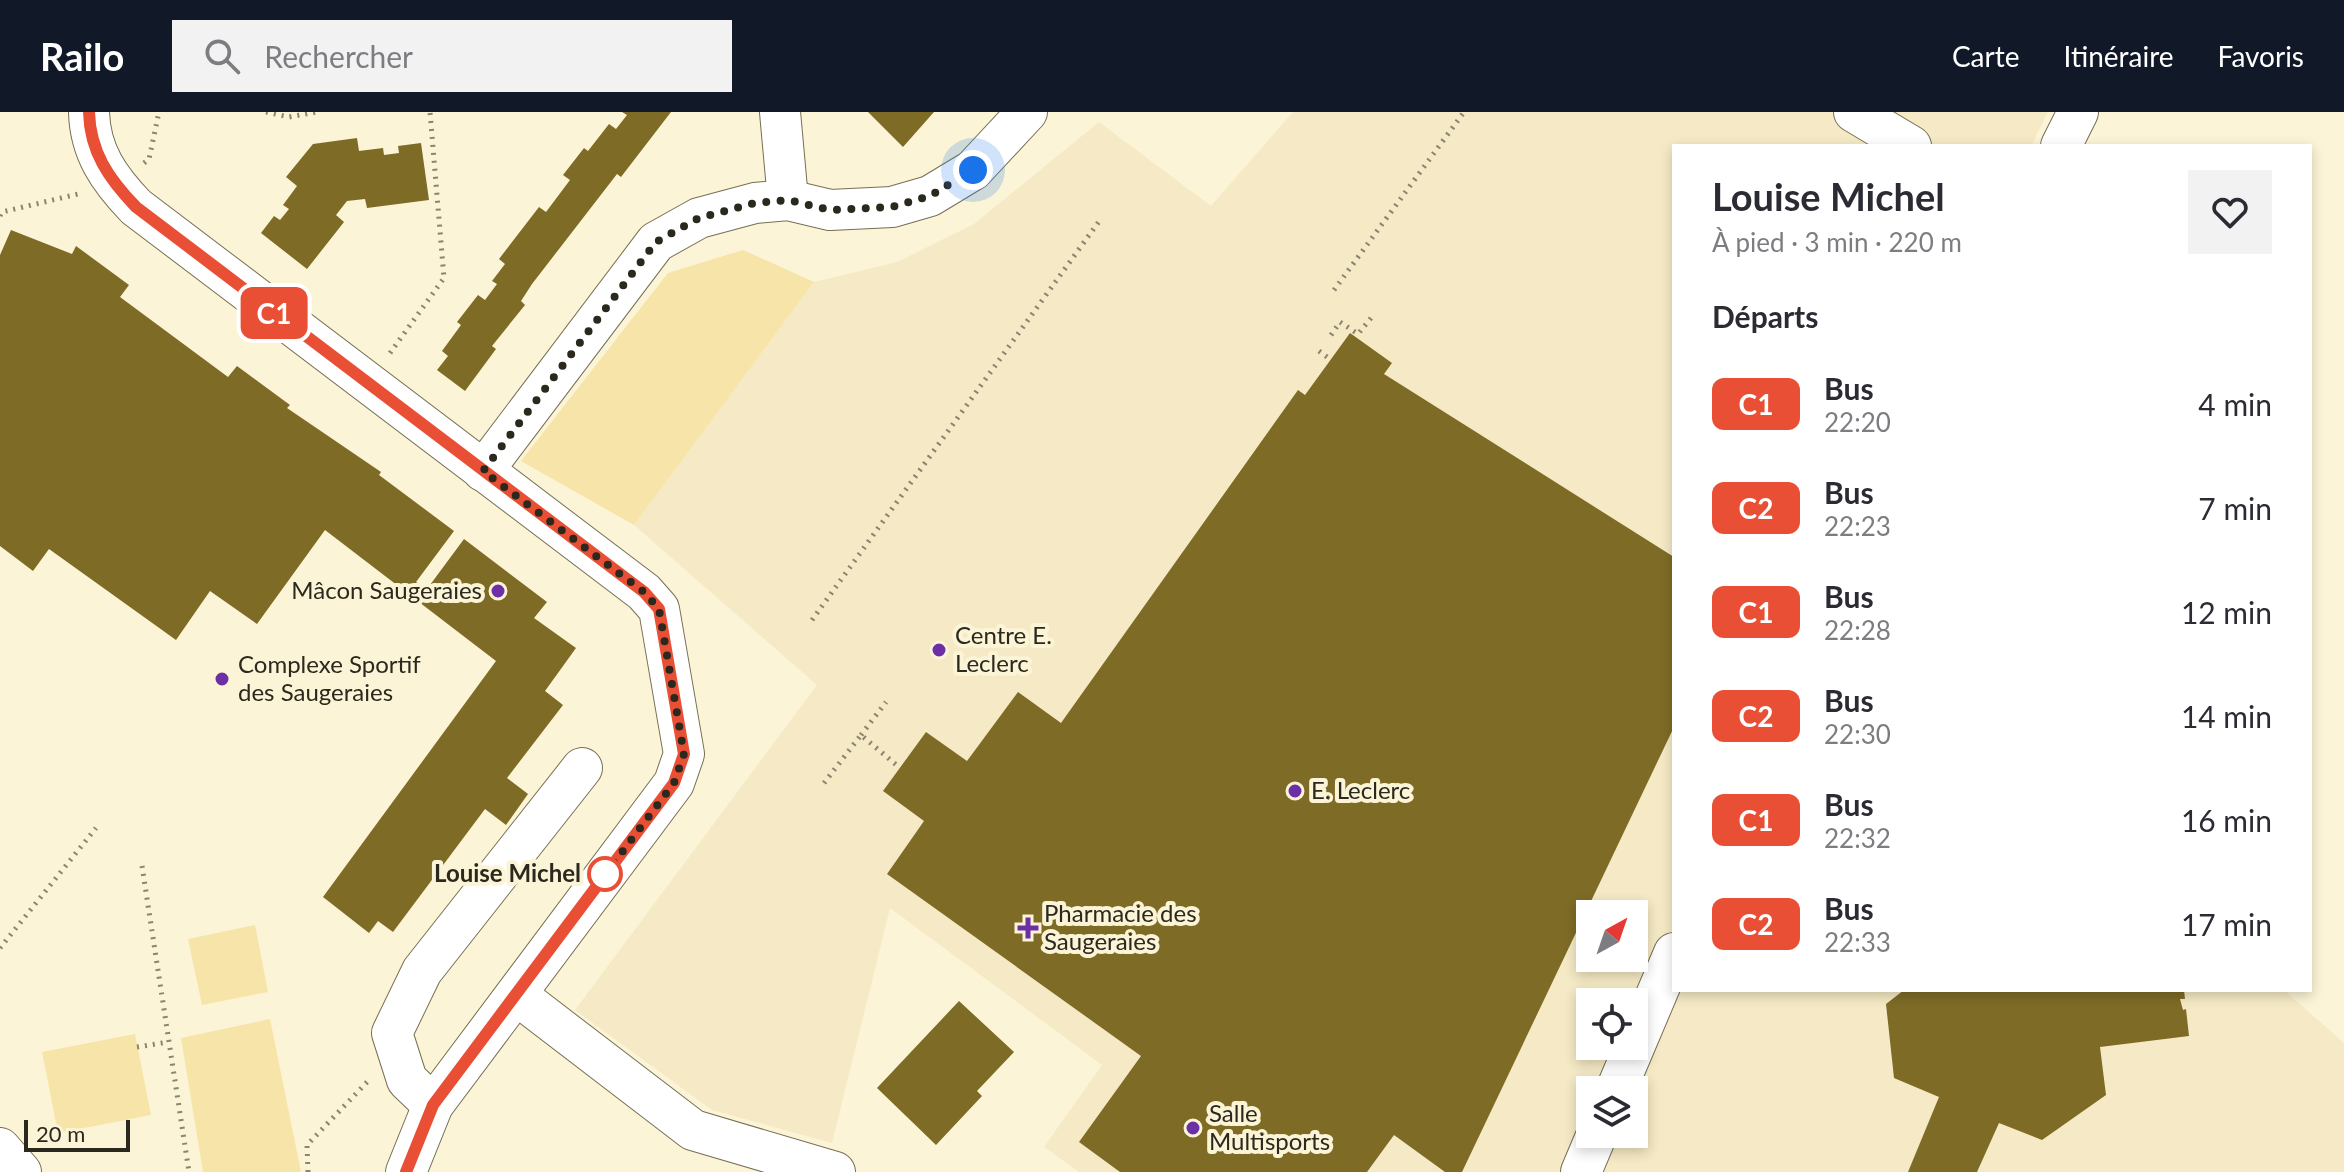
<!DOCTYPE html>
<html lang="fr">
<meta charset="utf-8">
<style>
body{margin:0;font-family:Lato,sans-serif;background:#f2f2f3;color:#2b2b33;height:100vh;display:flex;flex-direction:column;font-size:30px;white-space:nowrap}
*{box-sizing:border-box;margin:0}
p{font-size:26px;color:#7c7c81}
.icon{flex:none;width:44px;height:44px;fill:none;stroke:currentColor;stroke-width:2;stroke-linecap:round;stroke-linejoin:round}
.map{position:relative;flex:1;overflow:hidden}
.details{position:absolute;left:1672px;top:32px;width:640px;height:848px;display:flex;flex-direction:column;background:#fff;border-radius:0px;box-shadow:0 4px 12px #0003}
.details>*{flex:none}
.badge{padding:0 16px;border-radius:12px;font-size:28px;line-height:52px}
.needle{width:52px;rotate:40deg}
.fabs{position:absolute;left:1576px;top:788px;display:grid;gap:16px}
.fabs a{display:grid;place-items:center;width:72px;height:72px;border-radius:0px;background:#fff;box-shadow:0 4px 12px #0003;font-size:40px}
.scale{position:absolute;left:24px;bottom:20px;width:106px;box-sizing:border-box;padding-left:8px;border:4px solid #2b281d;border-top:0;font-size:22px;line-height:28px;white-space:nowrap;color:#2b281d;-webkit-text-stroke:6px #fcf4d6;paint-order:stroke}
.you{position:absolute;width:40px;height:40px;margin:-20px;border:6px solid #fff;border-radius:50%;background:#1a73e8;box-shadow:0 0 0 12px #1a73e833}
.map>.badge{position:absolute;translate:-50% -50%;box-shadow:0 0 0 4px #fff}
h2{padding:0 40px;font-size:30px;line-height:72px}
.round{display:grid;place-items:center;flex:none;width:84px;height:84px;border-radius:0px;background:#f2f2f3}
.overview{display:flex;align-items:center;justify-content:space-between;height:136px;padding:0 40px}
h1{font-size:38px;font-weight:700;line-height:60px}
ul{padding:0;list-style:none}
li{display:flex;align-items:center;gap:24px;height:104px;padding:0 40px}
li div{flex:1}
li b{display:block;font-size:30px}
li em{font-style:normal}
li .badge{min-width:88px;font-weight:700;text-align:center}
header{display:flex;align-items:center;gap:48px;box-sizing:border-box;height:112px;padding:0 40px;background:#111827;color:#fff}
header strong{font-size:38px}
nav{display:flex;gap:44px;margin-inline-start:auto;font-size:28px}
.search{width:560px;height:72px;background:#f2f2f3;display:flex;align-items:center;gap:20px;box-sizing:border-box;padding:0 28px;border-radius:0px;color:#7c7c81;font-size:30px}
.map>svg:first-child{display:block}
.built{fill:#f5eac5;fill-rule:evenodd}
.green{fill:#f6e4a8}
.building{fill:#7e6b26}
.lines{fill:none;stroke-linecap:round;stroke-linejoin:round}
.minor-casing{stroke:#766f54;stroke-width:42}
.path{stroke:#8a8471;stroke-width:5;stroke-dasharray:2 6;stroke-linecap:butt}
.minor{stroke:#fff;stroke-width:40}
.line-casing{stroke:#fff;stroke-width:18}
.line{stroke:#e94f35;stroke-width:12}
.walk{stroke:#2b281d;stroke-width:8;stroke-dasharray:0 14.4}
.poi-dot{fill:#6d2fa5;stroke:#fcf4d6;stroke-width:3}
.stop-dot{fill:#fff;stroke:#e94f35;stroke-width:4}
.labels{text-anchor:middle;stroke-width:8;stroke-linejoin:round;paint-order:stroke}
.poi-label{font-size:24px;fill:#2b281d;stroke:#fcf4d6;text-anchor:start}
.stop-label{font-size:24px;font-weight:bold;fill:#2b281d;stroke:#fcf4d6;text-anchor:end}
</style>
<header>
<strong>Railo</strong>
<div class="search"><svg class="icon" aria-label="search" viewBox="0 0 24 24"><circle cx="10" cy="10" r="6"/><path d="M15 15l6 6"/></svg>Rechercher</div>
<nav><a>Carte</a><a>Itinéraire</a><a>Favoris</a></nav>
</header>
<div class="map">
<svg width="2344" height="1060" viewBox="0 0 2344 1060">
<rect width="100%" height="100%" fill="#fcf4d6"/>
<path class="built" d="M1293 0H2048L2031 34H1674V878H2284L2344 931V1060H1079L1044 1035 1102 953 890 796 832 1031 712 998 575 898 817 573 634 413 814 170 897 150 974 112 1099 10 1211 94ZM1590 802H1634V846H1590ZM1590 890H1634V934H1590ZM1590 978H1634V1022H1590Z"/>
<g class="green">
<path d="M743 138 814 170 634 413 521 349 668 161Z"/>
<path d="M255 813 268 880 202 893 188 827Z"/>
<path d="M270 907 301 1060H203L181 926Z"/>
<path d="M135 922 151 1003 58 1021 42 940Z"/>
</g>
<g class="building">
<path d="M622 0H671L621 65 617 62 532 172 521 189 525 193 492 234 496 237 465 279 437 258 448 244 442 239 461 213 457 210 478 183 485 188 497 172 492 169 505 152 499 147 539 95 546 100 570 68 563 63 584 36 588 39 609 12 616 17 627 3Z"/>
<path d="M868 0H934L903 35Z"/>
<path d="M357 26 359 39 383 36 384 43 399 41 398 34 421 31 429 88 367 96 365 87 347 89 336 103 344 110 307 157 261 121 274 104 280 108 289 97 283 93 297 74 286 65 313 32Z"/>
<path d="M11 118 72 142 76 134 129 173 120 185 228 265 237 254 290 293 287 296 381 360 379 363 454 419 416 470 427 477 464 427 547 490 534 506 576 536 545 579 563 593 507 666 528 682 506 713 485 697 393 820 378 809 369 821 323 785 496 549 325 418 257 512 210 479 176 528 49 437 33 459 0 434V143Z"/>
<path d="M1350 221 1392 251 1384 262 1674 445V615L1462 1060H1445L1394 1023 1367 1060H1120L1079 1030 1141 944 887 762 924 709 883 679 926 620 967 649 1018 580 1061 611 1298 278 1305 283Z"/>
<path d="M1904 878H2184L2185 887H2180L2183 898 2186 897 2189 924 2100 935 2106 983 2042 1028 1999 1011 1977 1060H1908L1939 985 1894 966 1886 892Z"/>
<path d="M959 889 1014 940 977 979 982 984 936 1033 877 976Z"/>
</g>
<g class="lines">
<g class="minor-casing">
<g id="minor">
<path d="M89 0C90 40 109 67 136 95L644 480 659 497 684 642 674 671 433 993 406 1060"/>
<path d="M780 0 788 88"/>
<path d="M1854 0 1911 34"/>
<path d="M2061 34 2078 0"/>
<path d="M483 359 656 130 699 106 755 91 788 88 830 98 892 95 930 84 973 58 1027 0"/>
<path d="M518 884 693 1018 835 1060"/>
<path d="M1616 978 1674 841"/>
<path d="M433 993 407 968 392 921 422 859 582 656"/>
<path d="M0 1036 21 1060"/>
<path d="M1581 1060 1597 1022"/>
</g>
</g>
<g class="path">
<path d="M266 0 289 5 317 0"/>
<path d="M144 51 149 47 159 0"/>
<path d="M0 104 2 100 78 82"/>
<path d="M1334 178 1464 0"/>
<path d="M1331 223 1340 210 1358 222 1371 206"/>
<path d="M1319 239 1331 248"/>
<path d="M390 241 444 166 430 0"/>
<path d="M812 508 1100 108"/>
<path d="M861 623 886 590"/>
<path d="M824 671 861 623 900 656"/>
<path d="M142 754 189 1060"/>
<path d="M0 836 96 716"/>
<path d="M137 935 168 930"/>
<path d="M308 1060 307 1033 370 967"/>
</g>
<use href="#minor" class="minor"/>
</g>
<g class="lines">
<g class="line-casing">
<path id="line" d="M89 0C90 40 109 67 136 95L644 480 659 497 684 642 674 671 433 993 406 1060"/>
</g>
<use href="#line" class="line"/>
<path class="walk" d="M605 762 601 768 674 671 684 642 659 497 644 480 483 359 656 130 699 106 755 91 788 88 830 98 892 95 930 84 973 58"/>
</g>
<g class="poi-dot">
<circle cx="498" cy="479" r="8"/>
<circle cx="939" cy="538" r="8"/>
<circle cx="222" cy="567" r="8"/>
<circle cx="1295" cy="679" r="8"/>
<path d="M1024 804h8v8h8v8h-8v8h-8v-8h-8v-8h8z"/>
<circle cx="1193" cy="1016" r="8"/>
</g>
<circle class="stop-dot" cx="605" cy="762" r="16"/>
<g class="labels">
<g class="poi-label">
<text x="482" y="487" text-anchor="end">Mâcon Saugeraies</text>
<text x="955" y="532">Centre E.<tspan x="955" dy="28">Leclerc</tspan></text>
<text x="238" y="561">Complexe Sportif<tspan x="238" dy="28">des Saugeraies</tspan></text>
<text x="1311" y="687">E. Leclerc</text>
<text x="1044" y="810">Pharmacie des<tspan x="1044" dy="28">Saugeraies</tspan></text>
<text x="1209" y="1010">Salle<tspan x="1209" dy="28">Multisports</tspan></text>
</g>
<g class="stop-label">
<text x="581" y="770">Louise Michel</text>
</g>
</g>
</svg>
<div class="fabs">
<a><svg class="needle" viewBox="-14 -14 28 28"><path d="M0-13l5 13h-10z" fill="#e53935"/><path d="M0 13l5-13h-10z" fill="#7c7c81"/></svg></a>
<a><svg class="icon" aria-label="locate" viewBox="0 0 24 24"><circle cx="12" cy="12" r="6"/><path d="M12 2v4M12 18v4M2 12h4M18 12h4"/></svg></a>
<a><svg class="icon" aria-label="layers" viewBox="0 0 24 24"><path d="M12 4l9 5-9 5-9-5zM3 14l9 5 9-5"/></svg></a>
</div>
<div class="scale">20 m</div>
<div class="you" style="left:973px;top:58px"></div>
<b class="badge" style="left:274px;top:201px;background:#e94f35;color:#fff">C1</b>
<section class="details">
<div class="overview"><div><h1>Louise Michel</h1><p>À pied · 3 min · 220 m</p></div><a class="round"><svg class="icon" aria-label="heart" viewBox="0 0 24 24"><path d="M12 20l-8-8c-3-5 5-10 8-4 3-6 11-1 8 4z"/></svg></a></div>
<h2>Départs</h2>
<ul>
<li><span class="badge" style="background:#e94f35;color:#fff">C1</span><div><b>Bus</b><p>22:20</p></div><em>4 min</em></li>
<li><span class="badge" style="background:#e94f35;color:#fff">C2</span><div><b>Bus</b><p>22:23</p></div><em>7 min</em></li>
<li><span class="badge" style="background:#e94f35;color:#fff">C1</span><div><b>Bus</b><p>22:28</p></div><em>12 min</em></li>
<li><span class="badge" style="background:#e94f35;color:#fff">C2</span><div><b>Bus</b><p>22:30</p></div><em>14 min</em></li>
<li><span class="badge" style="background:#e94f35;color:#fff">C1</span><div><b>Bus</b><p>22:32</p></div><em>16 min</em></li>
<li><span class="badge" style="background:#e94f35;color:#fff">C2</span><div><b>Bus</b><p>22:33</p></div><em>17 min</em></li>
</ul>
</section>
</div>
